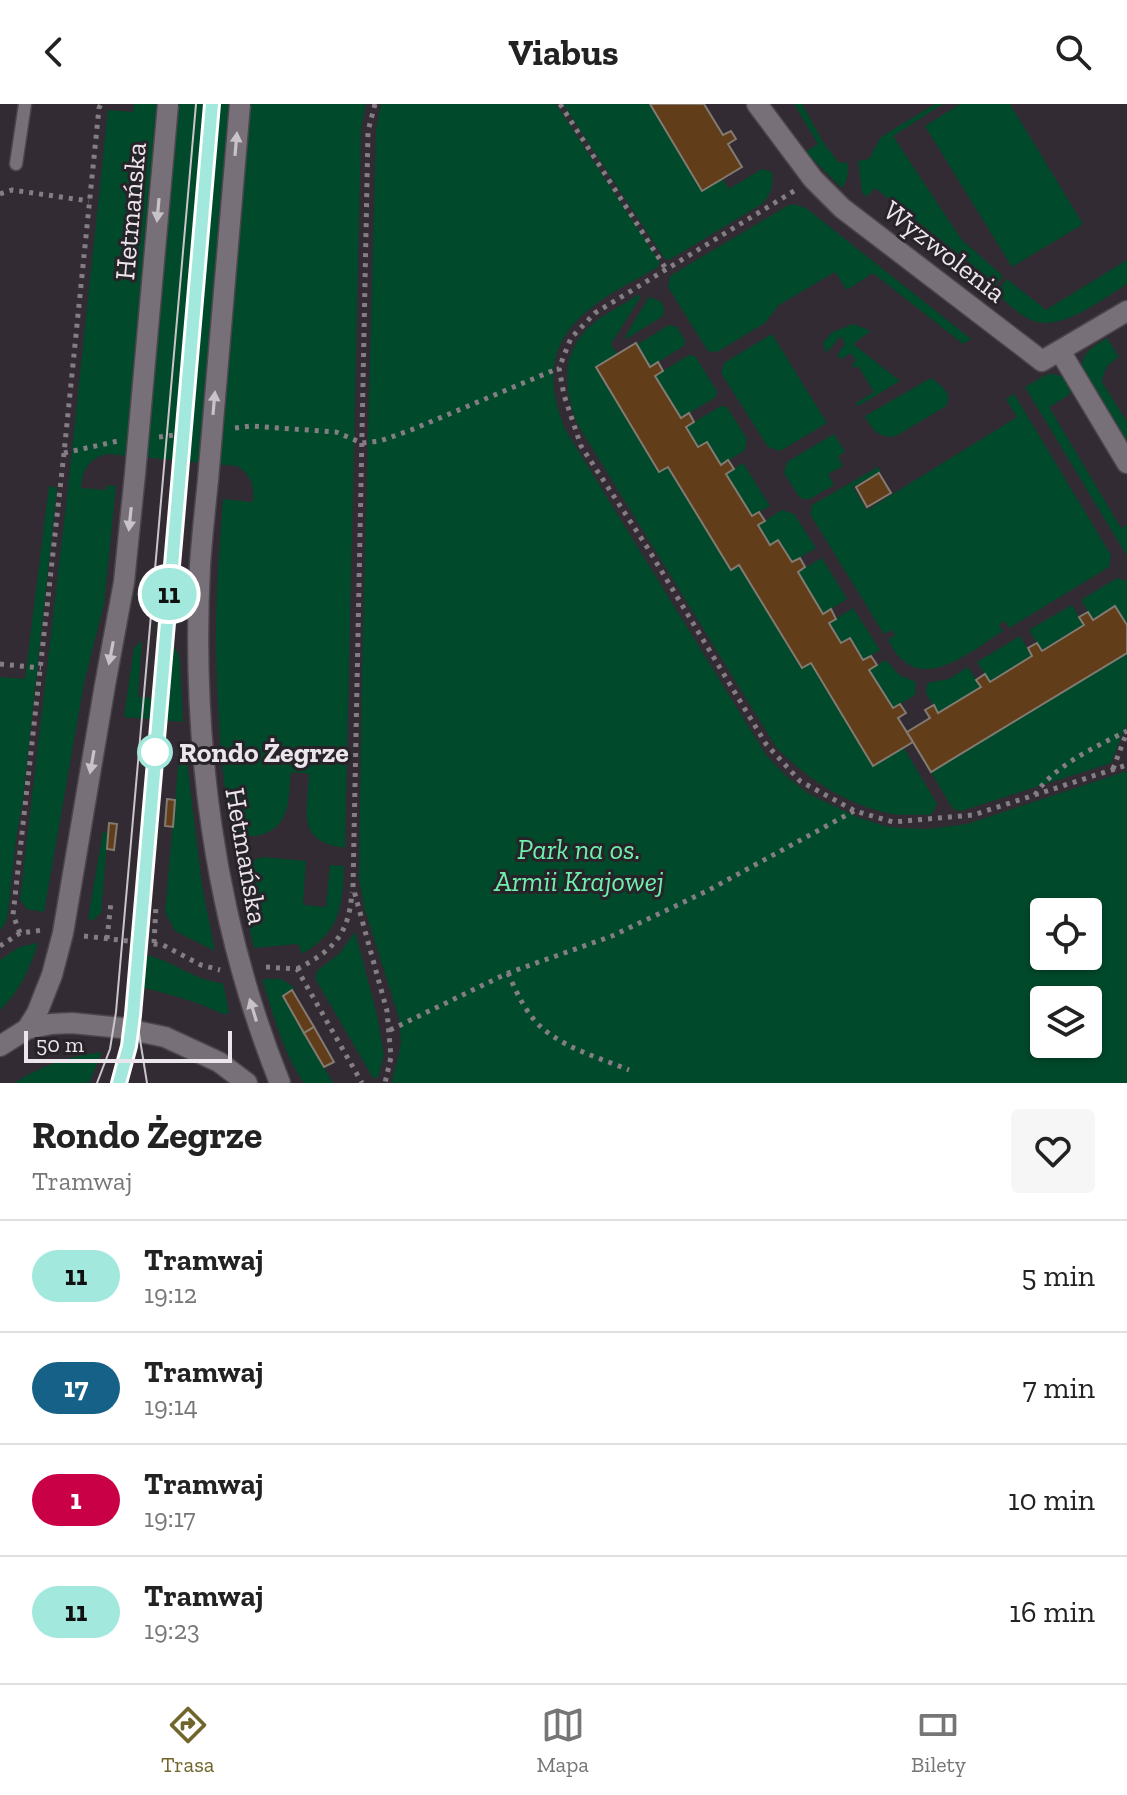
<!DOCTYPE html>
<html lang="pl">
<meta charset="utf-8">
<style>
body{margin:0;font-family:"Zilla Slab",serif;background:#f6f6f6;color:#222;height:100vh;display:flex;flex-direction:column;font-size:30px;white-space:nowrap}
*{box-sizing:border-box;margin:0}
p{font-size:26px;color:#767676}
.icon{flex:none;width:44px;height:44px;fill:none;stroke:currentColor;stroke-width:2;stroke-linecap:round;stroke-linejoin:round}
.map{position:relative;height:979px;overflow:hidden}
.sheet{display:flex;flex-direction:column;background:#fff;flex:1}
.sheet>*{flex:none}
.badge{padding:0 16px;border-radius:26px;font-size:28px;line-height:52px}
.tools{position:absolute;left:1030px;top:794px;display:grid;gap:16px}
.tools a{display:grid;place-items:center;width:72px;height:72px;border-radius:8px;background:#fff;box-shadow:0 2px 6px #0004;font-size:40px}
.scale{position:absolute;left:24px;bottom:20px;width:208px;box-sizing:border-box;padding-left:8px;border:4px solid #ebe6eb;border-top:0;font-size:22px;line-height:28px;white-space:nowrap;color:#ebe6eb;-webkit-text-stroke:6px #282229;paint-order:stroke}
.map>.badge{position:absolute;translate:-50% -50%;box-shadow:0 0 0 4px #fff}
.round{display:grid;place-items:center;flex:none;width:84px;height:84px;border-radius:8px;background:#f6f6f6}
.headline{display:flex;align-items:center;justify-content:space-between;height:136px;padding:0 32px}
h1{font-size:38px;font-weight:700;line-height:60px}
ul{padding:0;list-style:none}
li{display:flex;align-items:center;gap:24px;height:112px;padding:0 32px;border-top:2px solid #e0e0e0}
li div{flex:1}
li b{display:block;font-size:30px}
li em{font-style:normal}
li .badge{min-width:88px;font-weight:700;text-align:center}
header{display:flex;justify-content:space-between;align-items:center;height:104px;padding:0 32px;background:#fff;font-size:36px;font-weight:700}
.tabs{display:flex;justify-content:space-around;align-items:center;height:112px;border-top:2px solid #e0e0e0;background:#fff;font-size:22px;color:#767676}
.tabs a{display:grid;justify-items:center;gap:4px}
.tabs .on{color:#70662b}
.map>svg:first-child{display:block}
.green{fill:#00492b;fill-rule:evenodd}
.building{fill:#613e19;stroke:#837a72;stroke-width:2}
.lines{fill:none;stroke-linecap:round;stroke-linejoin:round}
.service-casing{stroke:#4c464c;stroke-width:15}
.minor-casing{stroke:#4c464c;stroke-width:23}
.tertiary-casing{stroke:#4c464c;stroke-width:23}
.path{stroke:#847e84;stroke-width:5;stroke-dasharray:4 6;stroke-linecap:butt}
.service{stroke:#787078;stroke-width:12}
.minor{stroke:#787078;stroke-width:20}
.tertiary{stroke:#787078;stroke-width:20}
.tram{stroke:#cac5ca;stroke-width:2}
.tertiary-bridge-casing{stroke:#4c464c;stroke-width:23;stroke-linecap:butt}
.tertiary-bridge{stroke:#787078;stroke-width:20}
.oneway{fill:#c8c3c8}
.line-casing{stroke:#fff;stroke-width:18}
.line{stroke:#a2e8dd;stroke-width:12}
.stop-dot{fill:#fff;stroke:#a2e8dd;stroke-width:4}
.labels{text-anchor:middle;stroke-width:6;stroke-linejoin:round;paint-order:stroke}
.street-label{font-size:28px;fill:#ebe6eb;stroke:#282229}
.stop-label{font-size:28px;font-weight:bold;fill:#ebe6eb;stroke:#282229;text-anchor:start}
.park-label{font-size:28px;font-style:italic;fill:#6fefae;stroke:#282229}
</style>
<header><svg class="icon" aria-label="back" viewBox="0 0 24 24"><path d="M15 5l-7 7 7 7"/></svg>Viabus<svg class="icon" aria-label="search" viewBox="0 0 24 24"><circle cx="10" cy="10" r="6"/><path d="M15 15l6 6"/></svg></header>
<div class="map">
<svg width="1127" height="979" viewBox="0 0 1127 979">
<rect width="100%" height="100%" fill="#322b33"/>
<g class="green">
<path d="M134 0H366L361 26 345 744C294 737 308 707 309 670L291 668C289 683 290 703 282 716 270 735 236 740 229 714 226 707 227 698 226 690 223 672 221 653 220 635 218 600 216 565 216 530 216 485 220 440 223 395L253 398C254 381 251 371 237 362L108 350C90 353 82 366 81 384L106 386 107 381 116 382 104 500 84 579 44 808 27 805 20 796 68 384 108 6 133 8Z"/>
<path d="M381 0H556L660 158 658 163C636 176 610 188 590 205 547 238 546 281 566 327L766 651 787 673 809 690 857 713 885 722 899 724 929 725 967 720 1127 667V979H391L399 950 401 938 399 914 364 803 359 774 362 566 376 25ZM1088 808V852H1044V808ZM1088 896V940H1044V896Z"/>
<path d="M563 0H650L702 87 722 75 729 85 762 65 772 68C774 81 771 91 762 100L669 156 664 154Z"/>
<path d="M794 0H802L823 38 839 59 847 58C849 69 848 75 842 84L805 48 818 40Z"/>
<path d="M935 0H943L893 32 961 135 1003 172 992 186 985 181 989 174 875 84 867 93 862 88 858 57 869 55 881 33Z"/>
<path d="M960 0H1010L1083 120 1012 163 925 22Z"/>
<path d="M793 100 806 104 971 235 963 240 873 169 847 186 835 168 779 201 765 219 717 248 708 247 668 183 670 172 787 102Z"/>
<path d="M1127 156V180C1102 195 1061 229 1031 216 1018 210 1006 198 996 189L1007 175 1046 206Z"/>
<path d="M638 191 641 192 611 240 617 250 596 264 659 368 668 363 730 466 739 461 801 564 811 559 873 662 904 644 937 700 931 711C917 710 901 712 887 709 844 699 806 674 776 643L578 321C561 280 561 242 600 214 612 206 626 199 638 191Z"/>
<path d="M649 193 660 197 664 203 663 212 626 235 625 233Z"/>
<path d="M853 220 871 227 853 240 900 277 858 302 856 299 874 288 858 262 854 264 852 260 856 257 851 249 841 255 837 251 845 240 841 232 826 249 823 239 831 229Z"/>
<path d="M669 221 677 223 685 237 684 242 650 263 636 239H640Z"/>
<path d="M772 230 827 319 780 347 768 343 721 269 724 259Z"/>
<path d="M1107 234 1119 253C1108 260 1104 265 1102 278L1127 318V345L1082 269C1079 250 1092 243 1107 234Z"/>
<path d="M689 251 695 252 717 287 716 293 681 314 655 272Z"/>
<path d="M1048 270C1060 270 1066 273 1072 284L1069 291 1049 303 1121 424 1127 421V452L1025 283Z"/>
<path d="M931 274C940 281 954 289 946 302L896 332C879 335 872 326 865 312Z"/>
<path d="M1014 290 1111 451 1109 463 1009 524 1005 517 999 521 1003 527C977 543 931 583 903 556 896 551 892 543 888 536L895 531 892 526 884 530 810 410 812 401 878 363 881 367 853 383 867 406 1017 313 1006 295Z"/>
<path d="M721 302 727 303 747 335 745 346 721 361 707 338 698 343 686 323Z"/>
<path d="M834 330 845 348 838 352 843 362 828 370 834 381 808 396 800 394 784 369 787 358Z"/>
<path d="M743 359 770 402 752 412 726 370Z"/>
<path d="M49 382 57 384 23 696 16 735 8 809 5 820 0 826V573L25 575Z"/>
<path d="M782 406 794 410 816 444 792 458 778 436 770 441 758 421Z"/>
<path d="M822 454 847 495 823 510 798 468Z"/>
<path d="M1117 474 1127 477V521L1115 502 1093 516 1081 496Z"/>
<path d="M1072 501 1084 521 1042 547 1029 526Z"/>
<path d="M853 504 880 546 863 556 850 534 841 539 829 519Z"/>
<path d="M1020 532 1032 552 990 578 977 558Z"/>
<path d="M142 537 138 593 166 595 171 538 179 551 180 558 183 618 124 613 134 544Z"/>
<path d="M1127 549V619L1111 659 961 707 955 706 951 702 931 668Z"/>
<path d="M886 556 899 571 916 578 915 591 893 604 869 566Z"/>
<path d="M968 563 981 583 938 609 926 589 927 579 949 575Z"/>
<path d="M180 640 185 641 202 782 215 847 175 827 165 808Z"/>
<path d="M103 728 108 729 101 809 93 816 88 815Z"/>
<path d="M264 753 306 757 303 801 326 803 330 761 344 762C343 802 340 828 302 850L298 840 254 844 239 776C243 762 249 756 264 753Z"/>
<path d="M355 828 377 911 384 951 378 974H373L315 874 318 866 339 850Z"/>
<path d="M38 839C30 864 20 887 0 906V856L19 843Z"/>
<path d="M145 851C173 856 194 877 223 879L229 908 227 910H223C197 898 171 890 143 884Z"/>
<path d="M262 875H281L295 884 283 892 333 979H304C283 949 273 909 262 875Z"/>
<path d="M102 948 89 979H14C42 961 70 952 102 948Z"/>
</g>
<g class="building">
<path d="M650 0H704L723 31 731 27 736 35 728 40 742 63 702 87Z"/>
<path d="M636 239 650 263 658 258 663 267 655 272 681 314 689 309 694 318 686 323 698 343 707 338 721 361 728 356 734 365 726 370 752 412 759 408 765 417 758 421 770 441 778 436 792 458 800 454 805 463 798 468 823 510 831 505 836 515 829 519 841 539 850 534 863 556 871 552 877 561 869 566 893 604 900 600 906 609 898 614 913 638 873 662 811 559 802 564 739 461 731 466 668 363 659 368 596 263Z"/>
<path d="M879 369 891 389 867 403 856 383Z"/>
<path d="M1115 502 1127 521V549L931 668 907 628 930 614 925 606 934 601 938 609 981 583 976 576 985 570 990 578 1032 552 1028 544 1037 539 1042 547 1084 521 1079 513 1088 508 1093 516Z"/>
<path d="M167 695 175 696 173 723 165 722Z"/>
<path d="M109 719 117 720 114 746 107 745Z"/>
<path d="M292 886 314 923 304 929 283 892Z"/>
<path d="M314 923 334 958 324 963 304 929Z"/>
</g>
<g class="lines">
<g class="service-casing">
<path id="service" d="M16 60 25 0"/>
</g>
<g class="minor-casing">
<g id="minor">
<path d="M757 0 813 75 842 104 1042 257 1127 207"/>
<path d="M1060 247 1127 359"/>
</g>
</g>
<g class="tertiary-casing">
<g id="tertiary">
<path d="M208 376C205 405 202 433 200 461 191 637 214 815 280 979"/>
<path d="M27 925 37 909 52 871 63 829 105 581 124 478 135 370"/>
<path d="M0 942 27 925 51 920 72 919 122 924 165 933 219 958 247 979"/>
</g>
</g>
<g class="path">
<path d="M375 0 368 27 353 783 387 907 391 953 385 979"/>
<path d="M560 0 666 165"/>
<path d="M794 87 595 209 571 234 559 264 564 291 581 342 647 443 766 640 800 677 855 707 893 718 973 711 1127 661"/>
<path d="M0 90 12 86 89 97"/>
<path d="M235 324 250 322 336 328 362 339 380 337 411 326 559 264"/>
<path d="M159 333 189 329"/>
<path d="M64 349 118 337"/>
<path d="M0 560 41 564"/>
<path d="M1113 665 1127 628"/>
<path d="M1035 691C1053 662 1097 642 1127 627"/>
<path d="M20 829 13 811 64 349 99 4 101 0"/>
<path d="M84 832 163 841 201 861 220 866"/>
<path d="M107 835 111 798"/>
<path d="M154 839 156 802"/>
<path d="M0 842 20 829 43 826"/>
<path d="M266 863 297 865 362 979"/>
<path d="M297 865C334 846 349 830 352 788"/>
<path d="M508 869C517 890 528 914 547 928 571 946 602 955 629 966"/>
<path d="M390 926 508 869 612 832 707 787 854 707"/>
</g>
<use href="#service" class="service"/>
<use href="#minor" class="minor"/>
<use href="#tertiary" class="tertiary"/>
<g class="tram">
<path d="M138 923 147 979"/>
<path d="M97 979 110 945 116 908 196 0"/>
<path d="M119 979 129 942 133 911 212 0"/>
</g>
<g class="tertiary-bridge-casing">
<g id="tertiary-bridge">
<path d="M135 370 168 0"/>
<path d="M208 376 240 0"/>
</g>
</g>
<use href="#tertiary-bridge" class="tertiary-bridge"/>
</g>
<defs><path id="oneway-solid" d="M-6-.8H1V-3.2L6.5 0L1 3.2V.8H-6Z" transform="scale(2)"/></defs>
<g class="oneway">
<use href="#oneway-solid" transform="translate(236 40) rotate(-85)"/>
<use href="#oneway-solid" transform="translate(158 106) rotate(95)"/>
<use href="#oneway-solid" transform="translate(214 299) rotate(-85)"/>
<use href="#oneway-solid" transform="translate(130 415) rotate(96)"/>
<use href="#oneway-solid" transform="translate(111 549) rotate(101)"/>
<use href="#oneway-solid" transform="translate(92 658) rotate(100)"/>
<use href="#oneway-solid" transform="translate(253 906) rotate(-107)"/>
</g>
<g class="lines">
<g class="line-casing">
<path id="line" d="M119 979 129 942 133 911 212 0"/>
</g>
<use href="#line" class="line"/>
</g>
<circle class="stop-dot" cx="155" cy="648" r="16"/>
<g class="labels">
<g class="street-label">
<text transform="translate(130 107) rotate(-85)" y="10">Hetmańska</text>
<text transform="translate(945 147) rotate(38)" y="10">Wyzwolenia</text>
<text transform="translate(247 752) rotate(80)" y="10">Hetmańska</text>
</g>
<g class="stop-label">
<text x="179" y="658">Rondo Żegrze</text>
</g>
<g class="park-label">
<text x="579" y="755">Park na os.<tspan x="579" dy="32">Armii Krajowej</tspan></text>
</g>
</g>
</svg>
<div class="tools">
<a><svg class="icon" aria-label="locate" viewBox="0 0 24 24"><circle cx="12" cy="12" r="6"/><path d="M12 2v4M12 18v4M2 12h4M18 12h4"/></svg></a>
<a><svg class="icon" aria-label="layers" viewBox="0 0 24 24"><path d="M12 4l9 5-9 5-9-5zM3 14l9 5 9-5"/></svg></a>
</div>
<div class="scale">50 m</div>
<b class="badge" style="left:169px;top:490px;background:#a2e8dd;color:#111">11</b>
</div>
<section class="sheet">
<div class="headline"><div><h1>Rondo Żegrze</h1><p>Tramwaj</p></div><a class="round"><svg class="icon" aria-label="heart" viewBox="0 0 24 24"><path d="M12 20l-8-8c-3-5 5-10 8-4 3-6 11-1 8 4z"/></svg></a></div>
<ul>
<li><span class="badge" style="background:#a2e8dd;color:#111">11</span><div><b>Tramwaj</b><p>19:12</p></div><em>5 min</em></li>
<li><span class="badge" style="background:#166187;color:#fff">17</span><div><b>Tramwaj</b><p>19:14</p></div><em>7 min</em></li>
<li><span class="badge" style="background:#ca0047;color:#fff">1</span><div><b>Tramwaj</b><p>19:17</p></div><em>10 min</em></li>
<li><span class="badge" style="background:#a2e8dd;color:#111">11</span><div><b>Tramwaj</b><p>19:23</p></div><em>16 min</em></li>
</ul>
</section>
<nav class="tabs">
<a class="on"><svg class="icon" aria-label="directions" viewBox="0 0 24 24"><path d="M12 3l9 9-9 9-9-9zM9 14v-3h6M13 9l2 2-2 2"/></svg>Trasa</a>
<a><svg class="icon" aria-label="map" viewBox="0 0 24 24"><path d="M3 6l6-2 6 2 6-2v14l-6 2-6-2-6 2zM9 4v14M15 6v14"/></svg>Mapa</a>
<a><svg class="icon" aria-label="tickets" viewBox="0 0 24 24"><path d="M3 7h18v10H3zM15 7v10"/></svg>Bilety</a>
</nav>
